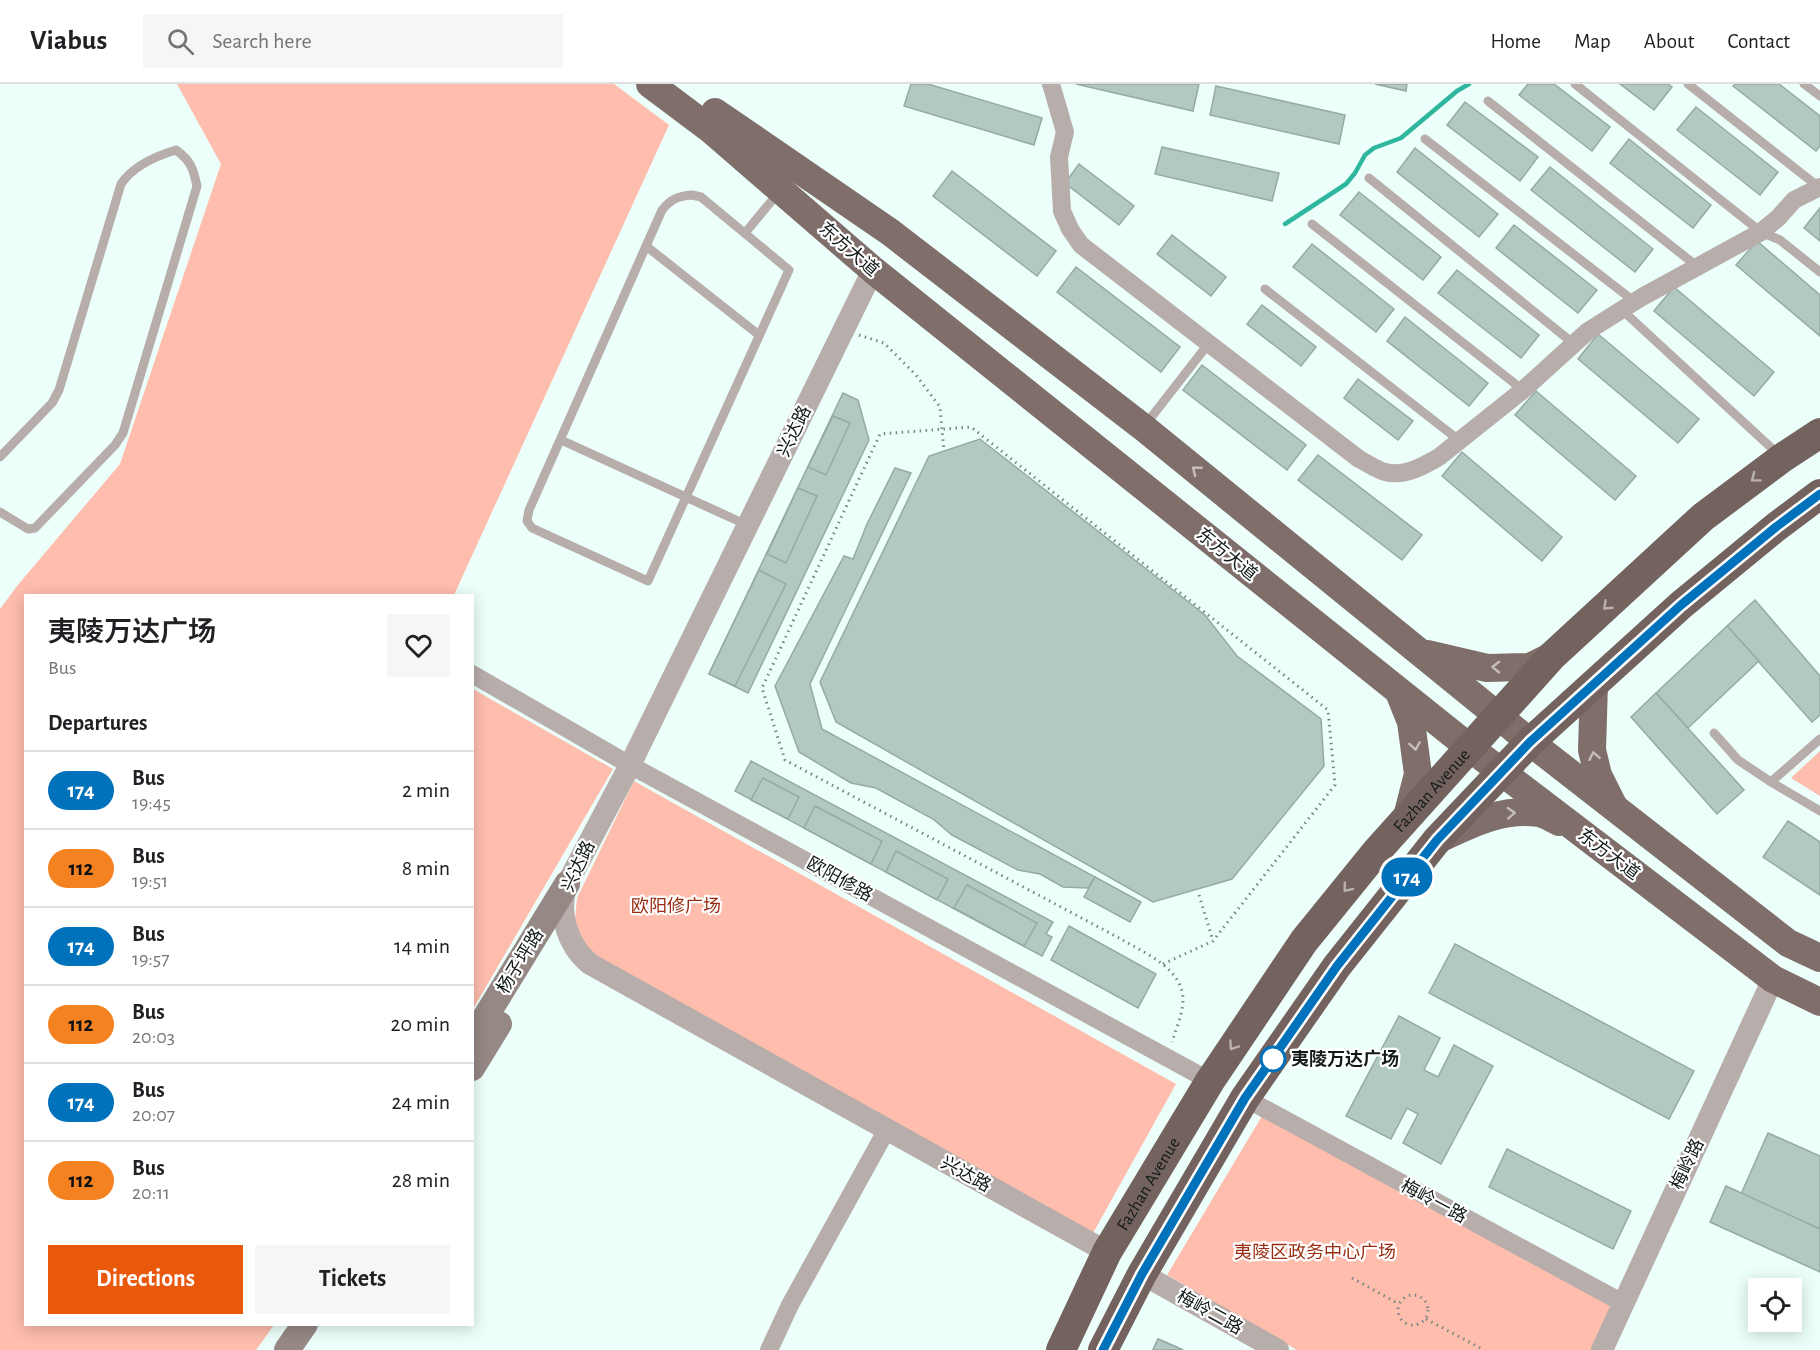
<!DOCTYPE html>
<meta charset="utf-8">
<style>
body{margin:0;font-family:"Alegreya Sans","Noto Sans SC",sans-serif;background:#f6f6f6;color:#202124;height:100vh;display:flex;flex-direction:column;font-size:22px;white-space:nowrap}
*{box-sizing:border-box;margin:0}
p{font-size:20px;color:#757577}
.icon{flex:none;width:33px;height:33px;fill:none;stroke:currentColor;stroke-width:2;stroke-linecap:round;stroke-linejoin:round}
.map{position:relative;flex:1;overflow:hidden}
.sheet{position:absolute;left:24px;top:510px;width:450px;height:732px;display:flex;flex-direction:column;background:#fff;border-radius:0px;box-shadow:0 3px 15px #0003}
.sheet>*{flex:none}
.badge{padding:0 12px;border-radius:20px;font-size:21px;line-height:39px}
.controls{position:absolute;left:1748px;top:1194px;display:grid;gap:12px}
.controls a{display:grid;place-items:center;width:54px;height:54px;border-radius:0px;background:#fff;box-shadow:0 3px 15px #0003;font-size:30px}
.map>.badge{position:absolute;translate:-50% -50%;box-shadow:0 0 0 3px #fff}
h2{padding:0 24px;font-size:22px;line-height:54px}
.round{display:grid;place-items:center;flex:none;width:63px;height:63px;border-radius:0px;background:#f6f6f6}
.overview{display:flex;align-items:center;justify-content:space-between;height:102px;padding:0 24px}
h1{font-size:28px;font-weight:600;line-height:45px}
.cta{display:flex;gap:12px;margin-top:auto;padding:12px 24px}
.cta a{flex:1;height:69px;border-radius:0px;background:#ea580c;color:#fff;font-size:24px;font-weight:600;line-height:69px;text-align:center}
.cta a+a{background:#f6f6f6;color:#202124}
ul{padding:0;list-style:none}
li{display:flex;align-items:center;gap:18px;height:78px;padding:0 24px;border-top:2px solid #e0e0e0}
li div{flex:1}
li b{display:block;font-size:22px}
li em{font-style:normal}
li .badge{min-width:66px;font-weight:700;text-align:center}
header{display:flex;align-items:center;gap:36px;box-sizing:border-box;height:84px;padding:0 30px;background:#fff;border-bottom:2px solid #e0e0e0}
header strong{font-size:28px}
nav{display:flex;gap:33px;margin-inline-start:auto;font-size:21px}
.search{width:420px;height:54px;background:#f6f6f6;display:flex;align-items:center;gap:15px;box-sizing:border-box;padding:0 21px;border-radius:0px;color:#757577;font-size:22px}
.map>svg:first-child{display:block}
.green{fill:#febdad}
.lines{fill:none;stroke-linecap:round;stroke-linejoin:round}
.stream{stroke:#2fb69f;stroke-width:4.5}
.building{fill:#b2c9c3;stroke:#94aba5;stroke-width:1.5}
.path{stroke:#7a8784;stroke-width:3;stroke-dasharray:1.5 4.5;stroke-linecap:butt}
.service{stroke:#b7adaa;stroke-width:9}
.minor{stroke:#b7adaa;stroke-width:18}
.tertiary{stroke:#b7adaa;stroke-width:22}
.secondary{stroke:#968884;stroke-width:26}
.primary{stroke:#7f6e69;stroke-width:28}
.trunk{stroke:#74625e;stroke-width:30}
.oneway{stroke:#c5bebc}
.oneway2{stroke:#bab0ae}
.line-casing{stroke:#fff;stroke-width:14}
.line{stroke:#0072bc;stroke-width:9}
.stop-dot{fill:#fff;stroke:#0072bc;stroke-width:3}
.labels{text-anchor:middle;stroke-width:4.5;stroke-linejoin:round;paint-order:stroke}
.street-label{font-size:18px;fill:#121b19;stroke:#fff}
.park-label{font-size:18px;fill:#992d12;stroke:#fff}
.stop-label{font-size:18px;font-weight:bold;fill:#121b19;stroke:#fff;text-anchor:start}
</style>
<header>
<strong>Viabus</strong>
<div class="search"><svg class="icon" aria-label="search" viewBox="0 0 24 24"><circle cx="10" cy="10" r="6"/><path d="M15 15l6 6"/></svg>Search here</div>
<nav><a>Home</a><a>Map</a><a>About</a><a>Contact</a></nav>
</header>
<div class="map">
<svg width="1820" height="1266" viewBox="0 0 1820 1266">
<rect width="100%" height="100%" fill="#ecfffa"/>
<g class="green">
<path d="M177 0H614L669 41 454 511 26 512V1240L274 1241 256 1266H0V525L17 502 120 380 221 80Z"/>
<path d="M473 605 613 685 473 925Z"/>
<path d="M1820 667V712L1791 694Z"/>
<path d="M634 697 1176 1000 1092 1151 591 876 574 847 577 814Z"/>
<path d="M1262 1032 1611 1222 1592 1266H1297L1167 1191Z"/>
</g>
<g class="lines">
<path class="stream" d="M1285 140 1346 100 1355 89 1365 71 1374 64 1401 54 1457 7 1469 0"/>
</g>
<g class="building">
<path d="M911 0H928L1042 34 1034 61 904 22Z"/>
<path d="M1076 0H1199L1193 27Z"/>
<path d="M1375 0H1407L1406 7Z"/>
<path d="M1528 0H1554L1610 43 1592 67 1519 11Z"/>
<path d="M1620 0H1668L1672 3 1654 26Z"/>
<path d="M1735 0H1779L1820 32V62L1816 67 1733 2Z"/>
<path d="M1216 2 1345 31 1339 60 1210 31Z"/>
<path d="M1465 18 1538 73 1520 97 1447 41Z"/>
<path d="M1696 23 1778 88 1760 111 1677 46Z"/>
<path d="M1629 55 1711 121 1693 144 1610 79Z"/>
<path d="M1162 63 1279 89 1272 117 1155 90Z"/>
<path d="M1415 64 1498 130 1479 153 1397 88Z"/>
<path d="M1079 80 1134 122 1119 141 1065 99Z"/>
<path d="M1550 83 1653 165 1635 188 1531 106Z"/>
<path d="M952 87 1056 167 1037 192 933 112Z"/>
<path d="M1359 108 1441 173 1423 196 1340 131Z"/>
<path d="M1820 124V157L1804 144Z"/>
<path d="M1514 141 1597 206 1578 229 1496 164Z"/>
<path d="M1172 151 1226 193 1211 212 1157 170Z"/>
<path d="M1757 157 1820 211V252L1736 181Z"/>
<path d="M1312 160 1394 225 1376 248 1293 183Z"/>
<path d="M1076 183 1180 263 1161 288 1057 208Z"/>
<path d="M1457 186 1539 251 1521 274 1438 209Z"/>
<path d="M1674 203 1774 288 1754 312 1654 227Z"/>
<path d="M1262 221 1316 263 1301 282 1247 240Z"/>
<path d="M1405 233 1488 299 1469 322 1387 257Z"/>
<path d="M1598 250 1699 335 1678 359 1578 275Z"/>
<path d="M1202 281 1306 361 1287 386 1183 306Z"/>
<path d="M1358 295 1413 337 1398 356 1344 314Z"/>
<path d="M1536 307 1636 392 1615 416 1515 331Z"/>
<path d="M843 309 858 316 869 356 748 609 709 590Z"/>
<path d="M833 332 850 339 826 391 808 383Z"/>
<path d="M980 355 1205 531 1237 572 1321 635 1324 682 1232 795 1153 818 836 638 820 598 929 372Z"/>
<path d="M1462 368 1562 453 1542 477 1442 392Z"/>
<path d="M1318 371 1422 451 1402 476 1298 396Z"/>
<path d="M895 384 911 389 810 600 822 645 1095 793 1088 804 1063 803 1040 790 1018 786 952 751 933 735 876 704 851 699 799 668 775 602 844 472 853 475 867 440Z"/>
<path d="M798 404 817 412 786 479 767 470Z"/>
<path d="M759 486 786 500 735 602 709 590Z"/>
<path d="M1755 516 1820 592V631L1812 638 1727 542Z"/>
<path d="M1727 542 1759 577 1688 644 1656 609Z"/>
<path d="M1656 609 1744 706 1717 730 1631 633Z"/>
<path d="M751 677 1053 838 1046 850 1052 853 1042 872 735 707Z"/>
<path d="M763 694 799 713 788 735 751 716Z"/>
<path d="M815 722 882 757 871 780 804 744Z"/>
<path d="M1788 737 1820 758V811L1763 773Z"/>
<path d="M896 767 948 795 937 816 886 788Z"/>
<path d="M1095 793 1141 818 1130 838 1084 813Z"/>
<path d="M967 801 1037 839 1024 862 954 824Z"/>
<path d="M1069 842 1156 890 1138 924 1051 876Z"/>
<path d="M1455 860 1694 987 1669 1035 1429 909Z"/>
<path d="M1399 932 1440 954 1424 986 1438 993 1454 961 1493 982 1441 1080 1403 1059 1418 1030 1407 1024 1391 1055 1346 1032Z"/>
<path d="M1768 1049 1820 1072V1145L1741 1110Z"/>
<path d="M1507 1065 1631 1127 1613 1165 1489 1103Z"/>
<path d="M1726 1102 1820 1145V1188L1710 1138Z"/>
<path d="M1158 1255 1183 1266H1153Z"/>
<path d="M1158 1255 1183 1266H1153Z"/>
</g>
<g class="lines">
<g class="path">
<path d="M859 251 884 259 916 291 940 323 944 367"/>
<path d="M1199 811 1213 857"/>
<path d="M1163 880 1213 857 1335 701 1328 626 971 343 880 350 762 604 785 676 1121 855C1144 869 1183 884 1183 916 1183 929 1176 945 1172 958"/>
<path d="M1352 1194 1399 1220"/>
<circle cx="1413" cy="1226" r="15"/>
<path d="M1426 1235 1484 1266"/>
</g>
<g class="service">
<path d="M1575 0 1761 148 1780 156 1820 188"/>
<path d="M1688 0 1820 104"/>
<path d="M1804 0 1820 12"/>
<path d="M1488 17 1698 183"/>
<path d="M1425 55 1635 218"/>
<path d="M1369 94 1574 260"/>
<path d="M692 111 701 113 789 186 648 497 532 444 527 437 529 426 662 126C671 115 678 112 692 111Z"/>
<path d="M1312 140 1523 306"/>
<path d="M745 149 779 108"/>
<path d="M646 162 759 251"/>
<path d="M1265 205 1460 357"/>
<path d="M1622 226 1778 370"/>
<path d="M1146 340 1209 259"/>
<path d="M561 356 747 441"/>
<path d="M0 373 52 319 59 306 121 100C133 82 156 72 176 66 191 77 193 84 197 102L123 349 115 361 35 444 28 445 0 428"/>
<path d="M1714 649 1738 676 1771 698"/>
<path d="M1820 655 1771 698 1820 727"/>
</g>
<g class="minor">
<path d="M1051 0 1065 48 1059 73 1062 127 1070 145 1081 161 1359 375C1367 379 1377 386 1385 388 1405 393 1423 382 1439 373L1523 306 1588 247 1642 213 1761 148 1778 134 1794 116 1820 103"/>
<path d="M472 590 630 681 1210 997"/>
<path d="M1245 1014 1623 1219"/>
<path d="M769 1266 790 1221 886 1047"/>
</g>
<g class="tertiary">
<path d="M873 186 630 681 567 800C557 828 567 861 590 880L1107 1168"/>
<path d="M1142 1190 1278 1266"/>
<path d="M1602 1266 1773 895"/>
</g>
<g class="secondary">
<path d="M472 955 567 800"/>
<path d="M472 984 499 940"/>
<path d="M287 1266 305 1240"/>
</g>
<g class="primary">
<path d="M650 0 710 45 873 186 1470 664 1773 895 1820 918"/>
<path d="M715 28 890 148 1144 344 1530 658 1788 859 1820 874"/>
<path d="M1427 570 1487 584 1530 583 1552 572"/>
<path d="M1594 600 1592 666 1598 691 1613 721"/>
<path d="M1399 608 1411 638 1418 690 1407 733"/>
<path d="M1439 755C1471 740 1502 724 1538 729 1545 730 1553 735 1559 738"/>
</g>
<g class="trunk">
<path id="s1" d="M1061 1266 1107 1168 1210 997 1304 857 1377 767 1552 572 1703 433 1782 374 1820 349"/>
<path d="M1103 1266 1142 1190 1245 1014 1337 882 1437 756 1530 658 1681 521 1776 443 1820 410"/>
</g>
</g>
<defs><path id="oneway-chevron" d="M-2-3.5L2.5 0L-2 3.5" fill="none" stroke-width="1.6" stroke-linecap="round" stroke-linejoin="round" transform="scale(1.5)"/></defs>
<g class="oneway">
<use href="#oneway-chevron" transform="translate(1196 386) rotate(-141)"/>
<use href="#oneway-chevron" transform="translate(1496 583) rotate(-179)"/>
<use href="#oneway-chevron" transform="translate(1415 662) rotate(81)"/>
<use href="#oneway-chevron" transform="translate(1594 672) rotate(-101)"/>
<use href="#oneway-chevron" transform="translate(1511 729) rotate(-3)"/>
</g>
<g class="oneway2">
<use href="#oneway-chevron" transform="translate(1755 394) rotate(143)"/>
<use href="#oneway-chevron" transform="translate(1607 522) rotate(137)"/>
<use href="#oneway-chevron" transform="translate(1347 804) rotate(129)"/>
<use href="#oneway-chevron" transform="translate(1233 962) rotate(124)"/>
</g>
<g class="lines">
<g class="line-casing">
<path id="line" d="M1103 1266 1142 1190 1245 1014 1337 882 1437 756 1530 658 1681 521 1776 443 1820 410"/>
</g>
<use href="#line" class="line"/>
</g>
<circle class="stop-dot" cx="1273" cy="975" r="12"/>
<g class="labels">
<g class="street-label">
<text transform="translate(849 165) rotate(41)" y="6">东方大道</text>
<text transform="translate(794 347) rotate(-64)" y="6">兴达路</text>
<text transform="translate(1227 470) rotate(39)" y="6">东方大道</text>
<text dy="6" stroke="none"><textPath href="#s1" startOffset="674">Fazhan Avenue</textPath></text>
<text transform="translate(1609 770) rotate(37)" y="6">东方大道</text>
<text transform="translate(578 782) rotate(-65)" y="6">兴达路</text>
<text transform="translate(840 795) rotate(29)" y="6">欧阳修路</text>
<text transform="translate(520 877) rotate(-59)" y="6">杨子坪路</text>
<text transform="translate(1687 1080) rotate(-65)" y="6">梅岭路</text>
<text transform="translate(966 1090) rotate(29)" y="6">兴达路</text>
<text dy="6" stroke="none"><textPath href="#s1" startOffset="188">Fazhan Avenue</textPath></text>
<text transform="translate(1434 1117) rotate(28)" y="6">梅岭一路</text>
<text transform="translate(1210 1228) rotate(29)" y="6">梅岭二路</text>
</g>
<g class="park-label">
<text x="676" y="828">欧阳修广场</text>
<text x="1315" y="1174">夷陵区政务中心广场</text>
</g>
<g class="stop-label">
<text x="1291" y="981">夷陵万达广场</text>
</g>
</g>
</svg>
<div class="controls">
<a><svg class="icon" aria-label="locate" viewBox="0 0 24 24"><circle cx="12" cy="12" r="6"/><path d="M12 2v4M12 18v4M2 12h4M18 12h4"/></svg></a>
</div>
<b class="badge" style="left:1407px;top:793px;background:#0072bc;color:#fff">174</b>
<section class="sheet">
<div class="overview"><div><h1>夷陵万达广场</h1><p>Bus</p></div><a class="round"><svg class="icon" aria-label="heart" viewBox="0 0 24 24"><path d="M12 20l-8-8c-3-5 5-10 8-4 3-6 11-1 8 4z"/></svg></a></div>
<h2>Departures</h2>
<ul>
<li><span class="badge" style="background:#0072bc;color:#fff">174</span><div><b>Bus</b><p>19:45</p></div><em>2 min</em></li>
<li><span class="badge" style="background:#f58220;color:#111">112</span><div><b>Bus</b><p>19:51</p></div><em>8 min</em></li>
<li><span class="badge" style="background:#0072bc;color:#fff">174</span><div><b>Bus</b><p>19:57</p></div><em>14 min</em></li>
<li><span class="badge" style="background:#f58220;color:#111">112</span><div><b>Bus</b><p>20:03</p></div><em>20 min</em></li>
<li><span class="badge" style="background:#0072bc;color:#fff">174</span><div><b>Bus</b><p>20:07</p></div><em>24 min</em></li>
<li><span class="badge" style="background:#f58220;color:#111">112</span><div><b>Bus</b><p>20:11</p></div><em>28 min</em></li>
</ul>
<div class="cta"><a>Directions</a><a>Tickets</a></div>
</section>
</div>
